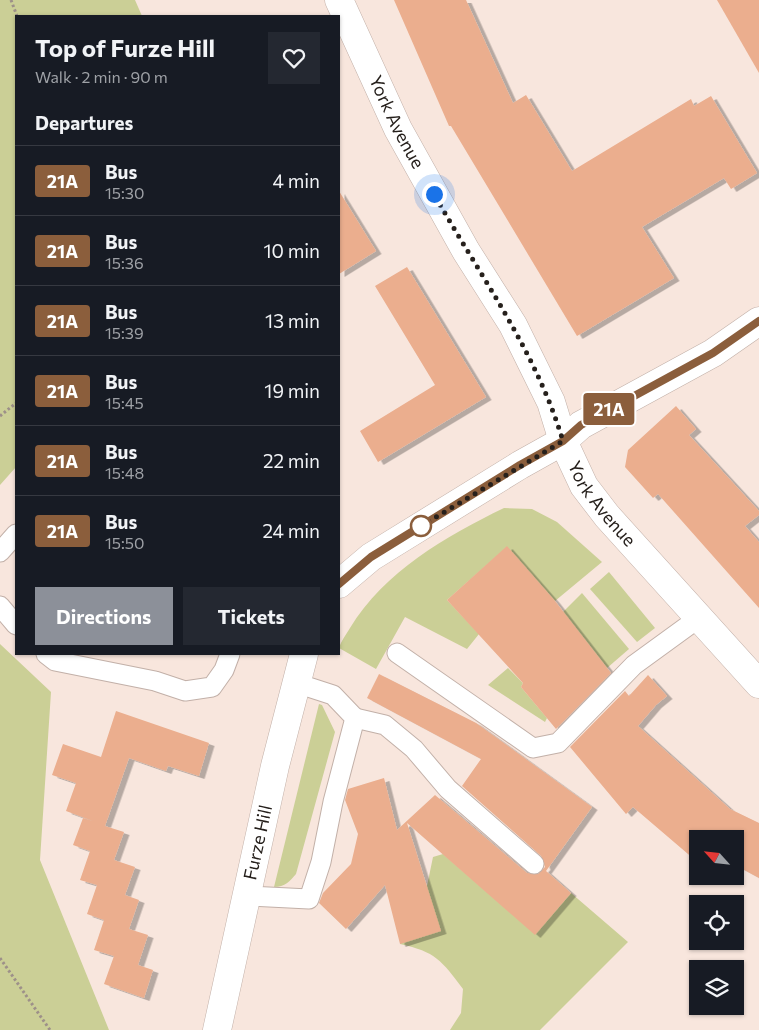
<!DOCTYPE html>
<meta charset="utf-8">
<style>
body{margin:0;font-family:Commissioner,sans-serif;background:#242831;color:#f1f3f6;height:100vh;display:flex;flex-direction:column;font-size:19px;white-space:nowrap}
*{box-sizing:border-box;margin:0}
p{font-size:16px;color:#9ea1a6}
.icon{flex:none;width:28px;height:28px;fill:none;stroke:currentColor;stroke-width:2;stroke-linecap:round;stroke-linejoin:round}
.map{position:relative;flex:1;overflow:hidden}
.details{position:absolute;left:15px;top:15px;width:325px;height:640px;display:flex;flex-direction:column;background:#171b24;border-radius:0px;box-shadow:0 1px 4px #0004}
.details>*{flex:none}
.badge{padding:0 10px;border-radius:4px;font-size:18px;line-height:32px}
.needle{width:32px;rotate:297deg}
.controls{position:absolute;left:689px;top:830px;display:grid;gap:10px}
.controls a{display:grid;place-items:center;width:55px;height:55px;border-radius:0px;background:#171b24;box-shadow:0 1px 4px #0004;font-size:25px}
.you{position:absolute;width:25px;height:25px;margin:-12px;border:4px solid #fff;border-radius:50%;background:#1a73e8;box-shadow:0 0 0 8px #1a73e833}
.map>.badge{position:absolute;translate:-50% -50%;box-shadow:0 0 0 2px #fff}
h2{padding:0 20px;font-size:19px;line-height:45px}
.round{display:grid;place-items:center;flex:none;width:52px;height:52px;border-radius:0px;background:#242831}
.summary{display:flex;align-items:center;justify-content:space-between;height:85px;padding:0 20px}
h1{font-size:24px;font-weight:700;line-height:38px}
.cta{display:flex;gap:10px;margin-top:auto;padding:10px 20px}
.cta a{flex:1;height:58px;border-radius:0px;background:#8c9099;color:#fff;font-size:20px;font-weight:700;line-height:58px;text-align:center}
.cta a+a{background:#242831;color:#f1f3f6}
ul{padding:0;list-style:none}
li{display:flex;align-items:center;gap:15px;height:70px;padding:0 20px;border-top:1px solid #363941}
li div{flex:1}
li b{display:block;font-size:19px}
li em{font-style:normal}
li .badge{min-width:55px;font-weight:700;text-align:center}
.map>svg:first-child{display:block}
.green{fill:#cbcf96}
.building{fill:#ebae8e;filter:url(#shadow)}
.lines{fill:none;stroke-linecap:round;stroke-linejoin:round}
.service-casing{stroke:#c2b0a8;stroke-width:21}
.minor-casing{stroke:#c2b0a8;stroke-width:29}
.path{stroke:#9d9089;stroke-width:3;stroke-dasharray:2.5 2.5;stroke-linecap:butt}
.service{stroke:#fff;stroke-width:19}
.minor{stroke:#fff;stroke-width:28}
.line-casing{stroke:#fff;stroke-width:11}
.line{stroke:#8b5e3c;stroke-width:8}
.walk{stroke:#26201c;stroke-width:5;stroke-dasharray:0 9}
.stop-dot{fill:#fff;stroke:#8b5e3c;stroke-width:2.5}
.labels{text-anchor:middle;stroke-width:4;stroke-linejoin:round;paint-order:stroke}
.street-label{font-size:18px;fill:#26201c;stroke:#f8e6dd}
</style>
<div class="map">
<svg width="759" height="1030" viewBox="0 0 759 1030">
<defs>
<filter id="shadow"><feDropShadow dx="5.5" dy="3" stdDeviation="0" flood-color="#0004"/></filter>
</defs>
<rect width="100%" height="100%" fill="#f8e6dd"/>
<g class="green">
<path d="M0 0H135L142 16H16V467L0 485Z"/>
<path d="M504 508 532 509 557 522 602 562 555 601 507 547 447 600 479 634 467 649 405 617 376 669 339 648C341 641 346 635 350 628 384 572 446 536 504 508Z"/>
<path d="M609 572 655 628 637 642 590 589Z"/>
<path d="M582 593 629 649 607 668 563 612Z"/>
<path d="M0 644 51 692 40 860 109 1030H0Z"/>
<path d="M508 668 523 683 521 687 547 718 545 722 488 685Z"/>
<path d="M319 704 322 705 335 732 296 874C290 881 285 887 274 887Z"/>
<path d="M443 854 535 934 571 893 628 942 540 1030H450L461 1013 463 989C441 960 436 952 400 944L427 886 433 857Z"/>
</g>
<g class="building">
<path d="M394 0H466L513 103 526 95 572 171 691 99 694 106 711 96 757 173 731 189 724 178 642 227 674 278 577 336 451 126H449Z"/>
<path d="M717 0H759V73Z"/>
<path d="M339 191 376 251 339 274Z"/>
<path d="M407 267 486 397 378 462 360 431 435 385 375 286Z"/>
<path d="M676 406 696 429 689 435 759 511V515L745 526 759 542V608L658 494 653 498 625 467 628 450Z"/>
<path d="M507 546 555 601 611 673 556 729 521 687 523 683 447 600Z"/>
<path d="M379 674 476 723 592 807 546 871 571 893 535 935 407 823 441 931 400 944 385 885 346 929 319 903 323 893 351 864 358 834 345 800 348 789 384 778 397 830 435 795 527 873 538 874 545 867 541 856 462 786 481 759 367 698Z"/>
<path d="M648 675 667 696 656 705 638 726 730 809 759 823V878L735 865V839H698V857L695 860 633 807 626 814 570 747 625 691 629 696Z"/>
<path d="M116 711 209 743 199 776 168 766 166 771 129 758 105 826 124 832 114 860 135 867 125 895 139 900 129 929 148 935 138 965 153 970 144 998 104 984 114 956 94 950 104 920 87 914 97 885 80 880 90 851 73 845 83 818 93 821 66 811 76 783 52 775 63 744 101 757Z"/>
</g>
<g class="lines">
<g class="service-casing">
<g id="service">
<path d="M0 552 16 534"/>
<path d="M0 606 16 625"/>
<path d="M397 653 533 748 558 743 634 665 700 617"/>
<path d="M46 654 55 661 155 681 185 691 212 687 224 670 230 654"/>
<path d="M355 718 385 725 414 749 448 789 534 864"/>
<path d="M247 896 309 899 321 862 333 802 355 718 333 695 296 683"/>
</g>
</g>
<g class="minor-casing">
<g id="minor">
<path id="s1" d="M339 0 398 129 466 251 513 325 551 402 563 441 584 486 607 516 759 684"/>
<path d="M339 584 371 557 520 465 563 441 581 425 713 353 759 321"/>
<path id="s2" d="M217 1030 275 766 304 654"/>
</g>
</g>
<g class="path">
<path d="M11 0 17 16"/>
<path d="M0 416 16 403"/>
<path d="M0 958 50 1030"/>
</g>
<use href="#service" class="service"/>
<use href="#minor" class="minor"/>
</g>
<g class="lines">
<g class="line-casing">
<path id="line" d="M339 584 371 557 520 465 563 441 581 425 713 353 759 321"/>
</g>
<use href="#line" class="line"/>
<path class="walk" d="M421 526 563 441C536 351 480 276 434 194"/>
</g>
<circle class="stop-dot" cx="421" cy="526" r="10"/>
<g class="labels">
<g class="street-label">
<text dy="6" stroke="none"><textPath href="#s1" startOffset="135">York Avenue</textPath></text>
<text dy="6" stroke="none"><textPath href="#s1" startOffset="570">York Avenue</textPath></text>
<text dy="6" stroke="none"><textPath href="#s2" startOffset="192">Furze Hill</textPath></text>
</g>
</g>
</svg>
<div class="controls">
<a><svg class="needle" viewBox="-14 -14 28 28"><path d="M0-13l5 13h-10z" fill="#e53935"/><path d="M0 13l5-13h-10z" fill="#9ea1a6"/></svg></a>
<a><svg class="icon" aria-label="locate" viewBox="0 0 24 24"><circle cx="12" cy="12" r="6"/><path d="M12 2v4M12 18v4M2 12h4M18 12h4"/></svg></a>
<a><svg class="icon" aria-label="layers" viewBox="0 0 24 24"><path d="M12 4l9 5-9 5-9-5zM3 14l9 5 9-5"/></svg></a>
</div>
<div class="you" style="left:434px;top:194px"></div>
<b class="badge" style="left:609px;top:409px;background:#8b5e3c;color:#fff">21A</b>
<section class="details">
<div class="summary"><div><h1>Top of Furze Hill</h1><p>Walk · 2 min · 90 m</p></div><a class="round"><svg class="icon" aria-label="heart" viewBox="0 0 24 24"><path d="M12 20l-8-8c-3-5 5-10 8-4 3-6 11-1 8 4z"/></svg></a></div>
<h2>Departures</h2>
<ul>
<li><span class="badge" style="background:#8b5e3c;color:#fff">21A</span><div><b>Bus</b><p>15:30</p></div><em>4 min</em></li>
<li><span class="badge" style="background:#8b5e3c;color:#fff">21A</span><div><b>Bus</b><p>15:36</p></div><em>10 min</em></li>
<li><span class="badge" style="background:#8b5e3c;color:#fff">21A</span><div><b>Bus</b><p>15:39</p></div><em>13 min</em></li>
<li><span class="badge" style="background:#8b5e3c;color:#fff">21A</span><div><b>Bus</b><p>15:45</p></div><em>19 min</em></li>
<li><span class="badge" style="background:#8b5e3c;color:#fff">21A</span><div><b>Bus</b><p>15:48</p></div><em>22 min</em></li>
<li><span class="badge" style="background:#8b5e3c;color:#fff">21A</span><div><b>Bus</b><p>15:50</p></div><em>24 min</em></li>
</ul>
<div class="cta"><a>Directions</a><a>Tickets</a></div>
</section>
</div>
